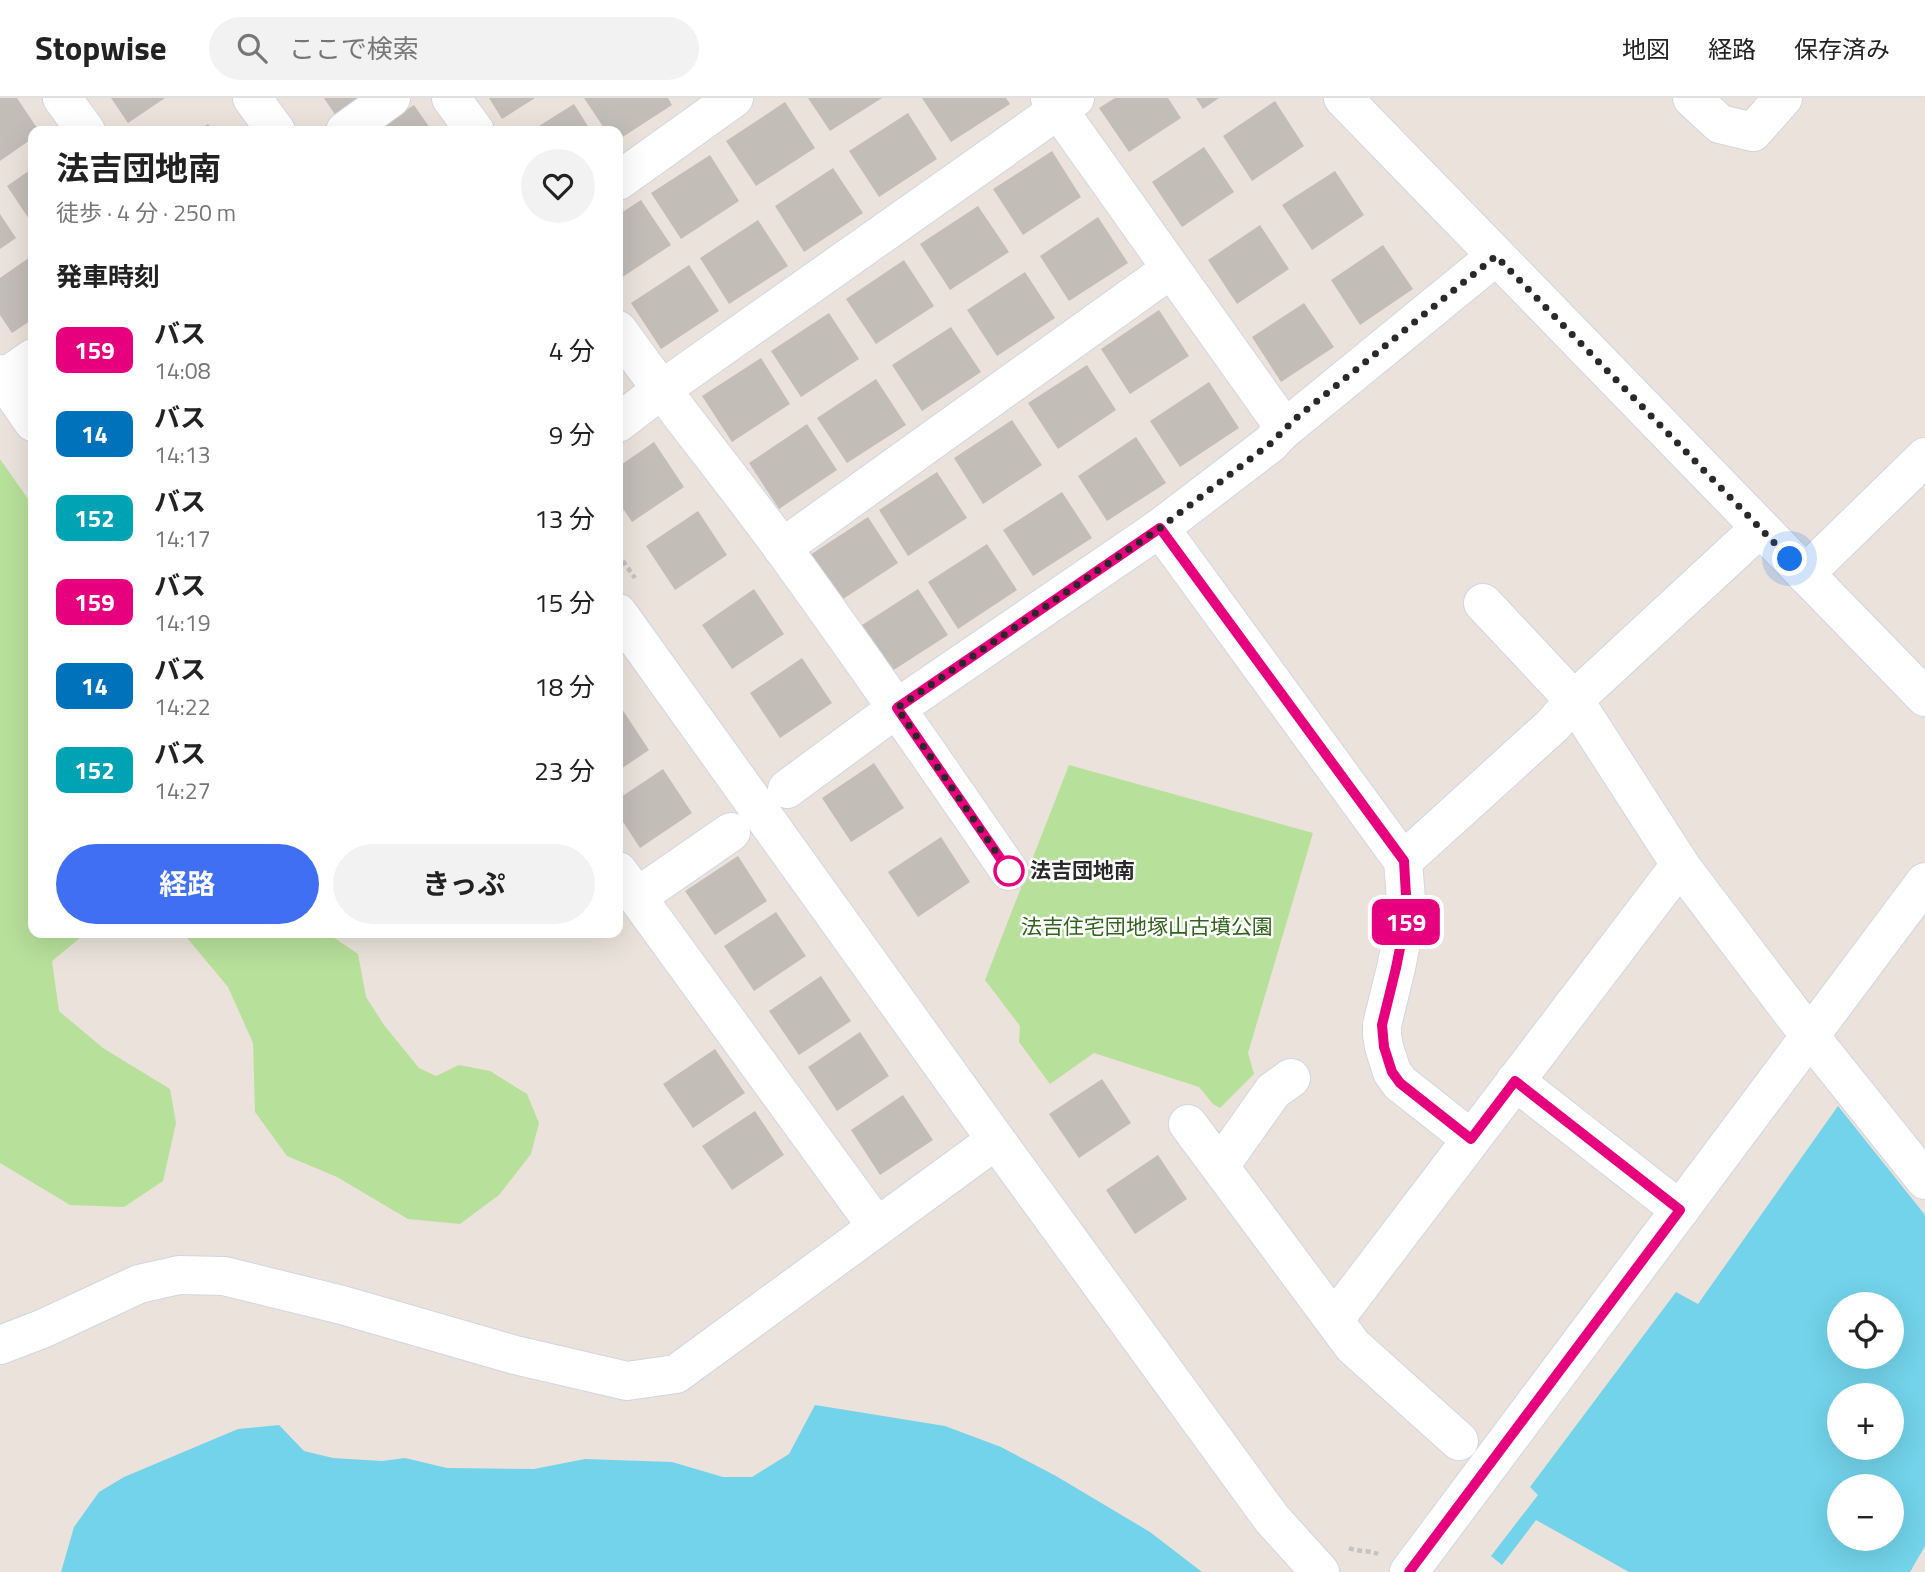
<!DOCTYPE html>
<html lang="ja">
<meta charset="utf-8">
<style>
body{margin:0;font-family:"Titillium Web","Noto Sans JP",sans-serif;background:#f2f2f2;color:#222;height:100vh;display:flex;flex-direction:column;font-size:26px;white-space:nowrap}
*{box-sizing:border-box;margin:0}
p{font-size:23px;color:#767676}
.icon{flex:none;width:38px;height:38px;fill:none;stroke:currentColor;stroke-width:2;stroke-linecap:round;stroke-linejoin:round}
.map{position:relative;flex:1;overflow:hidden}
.details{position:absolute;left:28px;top:28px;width:595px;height:812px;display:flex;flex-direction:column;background:#fff;border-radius:14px;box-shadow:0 7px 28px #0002}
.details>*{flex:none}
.badge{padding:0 14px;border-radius:10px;font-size:24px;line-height:46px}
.controls{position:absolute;left:1827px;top:1194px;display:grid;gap:14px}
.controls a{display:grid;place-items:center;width:77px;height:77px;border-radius:50%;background:#fff;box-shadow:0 7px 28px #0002;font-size:35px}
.you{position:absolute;width:35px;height:35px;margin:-18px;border:5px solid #fff;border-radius:50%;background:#1a73e8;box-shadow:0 0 0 10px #1a73e833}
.map>.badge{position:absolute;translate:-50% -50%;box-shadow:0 0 0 4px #fff}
h2{padding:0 28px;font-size:26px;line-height:63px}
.round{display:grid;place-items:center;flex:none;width:74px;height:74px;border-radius:37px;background:#f2f2f2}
.head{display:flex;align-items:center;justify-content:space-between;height:119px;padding:0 28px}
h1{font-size:33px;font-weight:700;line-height:52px}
.primary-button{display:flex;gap:14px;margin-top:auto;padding:14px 28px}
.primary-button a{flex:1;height:80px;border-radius:42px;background:#406ff3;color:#fff;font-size:28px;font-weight:700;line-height:80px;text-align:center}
.primary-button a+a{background:#f2f2f2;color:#222}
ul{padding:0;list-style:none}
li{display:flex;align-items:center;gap:21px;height:84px;padding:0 28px}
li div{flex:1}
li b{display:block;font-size:26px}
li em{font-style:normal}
li .badge{min-width:77px;font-weight:700;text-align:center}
header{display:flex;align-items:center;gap:42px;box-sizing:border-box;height:98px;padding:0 35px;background:#fff;border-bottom:2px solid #e0e0e0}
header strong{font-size:33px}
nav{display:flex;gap:38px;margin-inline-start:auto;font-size:24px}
.search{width:490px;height:63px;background:#f2f2f2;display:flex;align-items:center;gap:18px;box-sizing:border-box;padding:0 24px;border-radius:38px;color:#767676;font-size:26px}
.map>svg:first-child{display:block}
.green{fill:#b7e09a}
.water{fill:#72d3ea;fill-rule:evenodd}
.building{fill:#c3bdb8}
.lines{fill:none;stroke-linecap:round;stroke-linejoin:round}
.minor-casing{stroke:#d1d5e2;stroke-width:40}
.path{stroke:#c3c3c3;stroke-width:4.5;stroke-dasharray:5 3.5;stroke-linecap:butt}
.minor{stroke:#fff;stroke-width:38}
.line-casing{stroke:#fff;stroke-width:16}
.line{stroke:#e6007e;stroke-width:10}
.walk{stroke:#292929;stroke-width:7;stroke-dasharray:0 12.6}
.stop-dot{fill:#fff;stroke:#e6007e;stroke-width:3.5}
.labels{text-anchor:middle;stroke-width:5;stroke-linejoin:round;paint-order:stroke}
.stop-label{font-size:21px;font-weight:bold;fill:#292929;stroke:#fff;text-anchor:start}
.park-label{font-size:21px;fill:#30631c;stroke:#fff}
</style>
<header>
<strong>Stopwise</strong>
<div class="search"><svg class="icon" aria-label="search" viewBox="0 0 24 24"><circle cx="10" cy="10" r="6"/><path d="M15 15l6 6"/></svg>ここで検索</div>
<nav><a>地図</a><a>経路</a><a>保存済み</a></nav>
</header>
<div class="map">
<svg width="1925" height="1474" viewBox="0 0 1925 1474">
<rect width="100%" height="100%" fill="#ebe3db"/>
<g class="green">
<path d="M0 361 33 408V835H86L52 863 59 913 103 950 170 991 176 1025 163 1083 124 1109 70 1107 0 1065Z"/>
<path d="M1069 667 1313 735 1248 955 1254 976 1220 1010 1213 1006 1199 989 1094 955 1050 986 1019 944 1020 928 985 882Z"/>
<path d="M183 835H327L358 856 366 899 384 927 419 970 436 978 459 967 490 973 527 996 539 1025 531 1056 499 1097 460 1126 408 1121 337 1079 287 1058 255 1014 253 945 228 889Z"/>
</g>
<g class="water">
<path d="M1838 1008 1925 1117V1448L1910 1474H1629L1536 1422 1502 1467 1491 1458 1538 1397 1530 1389 1676 1194 1698 1206ZM1839 1206H1892V1258H1839ZM1839 1297H1892V1349H1839ZM1839 1388H1892V1440H1839Z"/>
<path d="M815 1307 945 1328 1001 1349 1056 1378 1150 1434 1202 1474H61L74 1429 99 1394 124 1379 238 1331 279 1327 304 1353 333 1360 382 1363 405 1360 447 1370 534 1371 585 1361 672 1364 723 1379H752L789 1356Z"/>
</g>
<g class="building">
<path d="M0 0H17L39 33H33V40L0 63Z"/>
<path d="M111 0H165L128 25Z"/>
<path d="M324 0H362L336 18Z"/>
<path d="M489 0H535L502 21Z"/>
<path d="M584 0H668L672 7 618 42V33H606Z"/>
<path d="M808 0H882L830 33Z"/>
<path d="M922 0H1006L1010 6 951 44Z"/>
<path d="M1115 0H1168L1181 20 1129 54 1099 10Z"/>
<path d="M1196 0H1219L1203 11Z"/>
<path d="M1275 3 1304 48 1252 83 1223 38Z"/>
<path d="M785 4 815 50 756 88 726 43Z"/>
<path d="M574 6 591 33H531Z"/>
<path d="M414 7 432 33H374Z"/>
<path d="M908 15 937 61 879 99 849 53Z"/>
<path d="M208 26 213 33H198Z"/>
<path d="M1204 49 1234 94 1182 129 1152 84Z"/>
<path d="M1052 53 1081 99 1023 137 993 91Z"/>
<path d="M710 57 739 103 681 141 651 95Z"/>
<path d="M33 70V127L7 88Z"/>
<path d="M833 70 863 115 804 154 775 108Z"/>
<path d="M1335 73 1364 117 1312 152 1282 107Z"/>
<path d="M641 102 671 147 618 182V117Z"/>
<path d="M978 108 1009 154 950 192 920 146Z"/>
<path d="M0 116 16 140 0 151Z"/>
<path d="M1098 119 1128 165 1069 203 1040 158Z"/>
<path d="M758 122 788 168 729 206 700 160Z"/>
<path d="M1260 127 1289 171 1237 206 1208 162Z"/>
<path d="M1383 147 1413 191 1360 227 1331 182Z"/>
<path d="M33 157V221L12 235 0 217V180Z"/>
<path d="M904 162 934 208 876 246 846 201Z"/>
<path d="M689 167 719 213 661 251 631 205Z"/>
<path d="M1025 174 1055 220 997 258 967 212Z"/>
<path d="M1304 205 1334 249 1281 284 1252 239Z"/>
<path d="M1159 212 1189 258 1130 296 1101 251Z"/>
<path d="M829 215 859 261 801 299 771 253Z"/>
<path d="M951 229 981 274 922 313 892 267Z"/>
<path d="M761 260 790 306 732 344 702 298Z"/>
<path d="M1087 267 1116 312 1058 351 1028 305Z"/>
<path d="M876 281 906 327 847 365 817 320Z"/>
<path d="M1209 284 1239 330 1180 369 1150 323Z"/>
<path d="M1012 322 1042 367 983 406 954 360Z"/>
<path d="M807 326 837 372 779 411 749 365Z"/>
<path d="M1136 339 1166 385 1107 423 1078 378Z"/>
<path d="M654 344 684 389 632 424 618 403V369Z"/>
<path d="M937 374 967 420 908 458 879 412Z"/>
<path d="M1062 394 1092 440 1033 478 1003 432Z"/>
<path d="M698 413 727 457 675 492 646 448Z"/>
<path d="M868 419 898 465 840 503 810 457Z"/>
<path d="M987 446 1017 492 958 531 928 484Z"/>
<path d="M754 491 784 536 732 571 702 527Z"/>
<path d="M918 491 948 537 889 575 859 529Z"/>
<path d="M802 560 832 605 780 640 750 595Z"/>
<path d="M620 608 649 652 618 673V610Z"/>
<path d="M874 665 904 710 851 744 822 700Z"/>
<path d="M663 671 692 715 640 750 618 716V701Z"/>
<path d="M941 739 970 784 918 819 888 774Z"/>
<path d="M738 758 767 803 715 837 685 793Z"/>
<path d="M776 814 806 858 754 893 724 848Z"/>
<path d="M821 878 851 923 799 957 769 913Z"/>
<path d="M860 934 889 978 837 1013 808 969Z"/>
<path d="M715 951 745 995 693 1030 663 986Z"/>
<path d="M1102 981 1131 1025 1079 1060 1049 1016Z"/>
<path d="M903 997 933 1042 880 1077 851 1032Z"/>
<path d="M755 1013 784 1057 732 1092 702 1048Z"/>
<path d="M1158 1057 1187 1101 1135 1136 1106 1092Z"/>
</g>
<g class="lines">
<g class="minor-casing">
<g id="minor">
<path d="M62 0 86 33"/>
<path d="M252 0 276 33"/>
<path d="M451 0 475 33"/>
<path d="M1343 0 1925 599"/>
<path d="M1692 0 1720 26 1753 34 1783 0"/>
<path d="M345 33 391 0"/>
<path d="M618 83 734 0"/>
<path d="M618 232C671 307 730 378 784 452 861 558 935 665 1009 773"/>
<path d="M0 276 33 324"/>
<path d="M3 281 33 260"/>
<path d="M618 325 661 292 1075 0"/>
<path d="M1282 333 1496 158"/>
<path d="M1160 430 1403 763 1407 815 1396 870 1382 927V937L1384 949 1392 974 1400 985 1471 1041"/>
<path d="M1760 430 1574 602 1683 771 1809 937 1925 1082"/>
<path d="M782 450 1171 171"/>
<path d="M1805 476 1925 359"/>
<path d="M618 515 996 1042 1272 1421 1320 1474"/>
<path d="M787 691 897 610 1160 430 1271 345 1282 333 1276 318 1050 0"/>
<path d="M1403 763 1553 627 1574 602 1483 505"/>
<path d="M618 773 877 1129"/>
<path d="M637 799 731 734"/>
<path d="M1515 983 1680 1112"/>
<path d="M1188 1026 1353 1248 1459 1343"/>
<path d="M1220 1068 1273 993 1291 980"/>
<path d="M1334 1222 1680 767"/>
<path d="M0 1247 42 1231 139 1186 179 1177 224 1178 342 1207 515 1257 627 1283 676 1276 996 1042"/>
<path d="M1409 1474 1925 784"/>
</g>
</g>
<g class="path">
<path d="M618 456 635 480"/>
<path d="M1349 1450C1358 1454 1368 1452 1378 1456"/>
</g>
<use href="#minor" class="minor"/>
</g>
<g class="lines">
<g class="line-casing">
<path id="line" d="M1009 773 897 610 1160 430 1404 763 1407 815 1396 870 1382 927 1384 949 1392 974 1400 985 1471 1041 1515 983 1680 1112 1409 1474"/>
</g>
<use href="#line" class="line"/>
<path class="walk" d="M1009 773 897 610 1160 430 1271 345 1295 321 1496 158 1790 461"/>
</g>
<circle class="stop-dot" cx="1009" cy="773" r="14"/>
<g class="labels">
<g class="stop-label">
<text x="1030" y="780">法吉団地南</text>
</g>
<g class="park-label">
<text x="1147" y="836">法吉住宅団地塚山古墳公園</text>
</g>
</g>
</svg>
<div class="controls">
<a><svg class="icon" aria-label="locate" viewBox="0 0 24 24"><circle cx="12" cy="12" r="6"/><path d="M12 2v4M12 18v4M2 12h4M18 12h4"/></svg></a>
<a>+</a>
<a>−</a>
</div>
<div class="you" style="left:1790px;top:461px"></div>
<b class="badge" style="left:1406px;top:824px;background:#e6007e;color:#fff">159</b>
<section class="details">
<div class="head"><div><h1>法吉団地南</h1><p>徒歩 · 4 分 · 250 m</p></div><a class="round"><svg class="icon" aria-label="heart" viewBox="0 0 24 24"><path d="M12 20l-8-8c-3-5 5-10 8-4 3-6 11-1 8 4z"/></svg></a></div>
<h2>発車時刻</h2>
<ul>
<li><span class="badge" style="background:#e6007e;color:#fff">159</span><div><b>バス</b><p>14:08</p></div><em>4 分</em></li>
<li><span class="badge" style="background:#0072bc;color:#fff">14</span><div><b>バス</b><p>14:13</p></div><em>9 分</em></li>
<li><span class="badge" style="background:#00a3b4;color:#fff">152</span><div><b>バス</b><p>14:17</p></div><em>13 分</em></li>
<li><span class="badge" style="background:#e6007e;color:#fff">159</span><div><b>バス</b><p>14:19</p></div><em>15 分</em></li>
<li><span class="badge" style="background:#0072bc;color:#fff">14</span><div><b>バス</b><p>14:22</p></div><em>18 分</em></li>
<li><span class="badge" style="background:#00a3b4;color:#fff">152</span><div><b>バス</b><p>14:27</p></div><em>23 分</em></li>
</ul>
<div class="primary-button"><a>経路</a><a>きっぷ</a></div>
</section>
</div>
